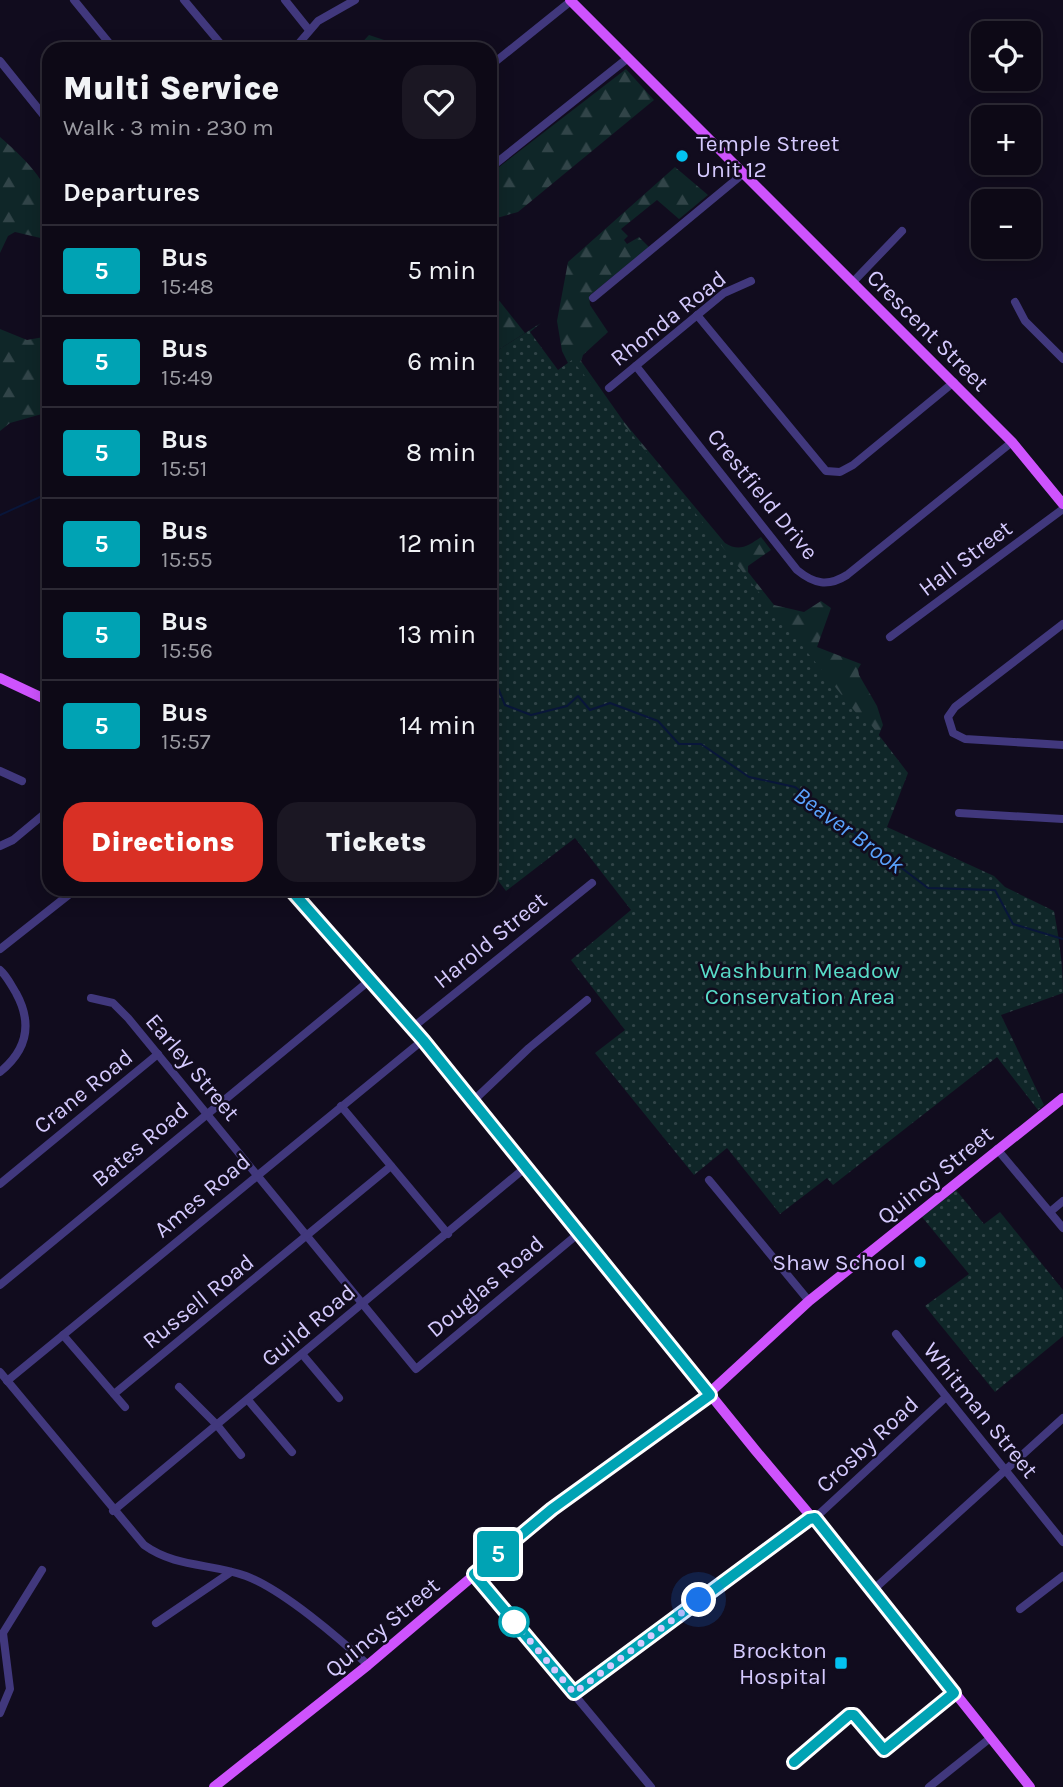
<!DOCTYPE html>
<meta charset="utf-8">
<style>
body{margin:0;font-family:Karla,sans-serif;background:#1b1723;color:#f1f3f6;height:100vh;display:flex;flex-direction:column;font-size:26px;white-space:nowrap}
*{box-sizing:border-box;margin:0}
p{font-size:23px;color:#9a9aa1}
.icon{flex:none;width:38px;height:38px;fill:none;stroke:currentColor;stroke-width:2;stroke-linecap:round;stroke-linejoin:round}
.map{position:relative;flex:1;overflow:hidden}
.panel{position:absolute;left:42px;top:42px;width:455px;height:854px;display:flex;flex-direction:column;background:#0d0916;border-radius:21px;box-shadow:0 4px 18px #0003,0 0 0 2px #2d2a35}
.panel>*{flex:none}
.badge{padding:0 14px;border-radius:5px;font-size:24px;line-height:46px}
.fabs{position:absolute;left:971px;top:21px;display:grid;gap:14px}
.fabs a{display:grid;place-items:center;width:70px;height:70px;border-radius:14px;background:#0d0916;box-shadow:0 4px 18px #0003,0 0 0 2px #2d2a35;font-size:35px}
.you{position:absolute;width:35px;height:35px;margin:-18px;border:5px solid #fff;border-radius:50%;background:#1a73e8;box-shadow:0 0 0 10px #1a73e833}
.map>.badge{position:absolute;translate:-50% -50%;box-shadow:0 0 0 4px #fff}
h2{padding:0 21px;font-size:26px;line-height:63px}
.round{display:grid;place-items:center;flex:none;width:74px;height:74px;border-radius:21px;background:#1b1723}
.headline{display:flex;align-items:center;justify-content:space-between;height:119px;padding:0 21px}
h1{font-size:33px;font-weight:800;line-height:52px}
.action{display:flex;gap:14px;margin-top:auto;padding:14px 21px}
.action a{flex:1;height:80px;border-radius:21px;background:#d93025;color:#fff;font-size:28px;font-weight:800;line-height:80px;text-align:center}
.action a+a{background:#1b1723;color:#f1f3f6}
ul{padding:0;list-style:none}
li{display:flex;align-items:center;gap:21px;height:91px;padding:0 21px;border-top:2px solid #2d2a35}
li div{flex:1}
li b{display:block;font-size:26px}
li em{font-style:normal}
li .badge{min-width:77px;font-weight:700;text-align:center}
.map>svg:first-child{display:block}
.forest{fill:url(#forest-firs)}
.park{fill:url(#park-dots)}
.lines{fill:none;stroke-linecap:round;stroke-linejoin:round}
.stream{stroke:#09163a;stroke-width:2}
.minor{stroke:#41387d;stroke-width:8}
.major{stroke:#ce53fd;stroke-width:10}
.line-casing{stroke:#fff;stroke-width:16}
.line{stroke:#00a3b4;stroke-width:10}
.walk{stroke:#d5cafe;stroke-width:7;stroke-dasharray:0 12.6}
.poi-dot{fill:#03c2f1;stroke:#110c1e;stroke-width:2.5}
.stop-dot{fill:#fff;stroke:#00a3b4;stroke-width:3.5}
.labels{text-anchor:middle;stroke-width:5;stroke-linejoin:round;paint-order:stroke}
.poi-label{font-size:23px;fill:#d5cafe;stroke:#110c1e;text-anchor:end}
.street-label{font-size:23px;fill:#d5cafe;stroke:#110c1e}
.park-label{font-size:23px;fill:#58dcc8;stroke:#110c1e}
.water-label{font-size:24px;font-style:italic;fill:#5aa2fd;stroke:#110c1e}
</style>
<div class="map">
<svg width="1063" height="1787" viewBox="0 0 1063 1787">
<defs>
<pattern id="forest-firs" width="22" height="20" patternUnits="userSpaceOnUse" patternTransform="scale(1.75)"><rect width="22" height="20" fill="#0f2628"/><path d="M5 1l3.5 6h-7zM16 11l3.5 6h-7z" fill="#314448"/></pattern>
<pattern id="park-dots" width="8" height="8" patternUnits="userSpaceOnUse" patternTransform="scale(1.75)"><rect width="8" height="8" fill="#0f2628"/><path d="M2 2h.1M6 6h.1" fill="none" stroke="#314448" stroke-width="1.8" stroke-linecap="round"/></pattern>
</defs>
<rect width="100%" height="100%" fill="#110c1e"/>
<g class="forest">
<path d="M369 35 390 42 396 49H356Z"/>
<path d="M626 69 654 100 518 212 490 220V174Z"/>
<path d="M0 137C17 152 64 192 45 217L49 223V240L15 232 8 236 0 253Z"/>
<path d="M675 167 708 195 679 219 657 200 621 229 628 236 624 240 627 244 639 237 649 247 589 296 590 305 608 332 583 355 581 361 624 422 725 543C739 552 748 546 761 537L771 550 748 566V572L774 605 804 612 821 601 831 608 817 647 861 664 858 669 859 675 877 706 883 725 875 744 574 375 562 351 557 321 568 262Z"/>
<path d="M490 289 525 333 490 355Z"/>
<path d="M0 329 27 340 49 336V412L10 423 0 431Z"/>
</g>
<g class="park">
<path d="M541 323 530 332 558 370 572 360 861 719 865 717 908 773 887 827 994 876 1005 887 1054 911C1059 940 1063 963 1063 993L1001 1015 1044 1105 1038 1110 997 1057 833 1185 827 1178 780 1214 727 1148 694 1175 595 1053 625 1030 571 960 631 910 575 838 506 891 490 870V355Z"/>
<path d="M956 1190 984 1224 1000 1212 1063 1290V1336L995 1392 925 1306 969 1274 922 1217Z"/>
</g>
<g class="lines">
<g class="stream">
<path d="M0 515 49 493"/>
<path d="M490 687 498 688 505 705 531 715 567 706 578 696 590 710 610 703 658 721 679 744H701L749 777 795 787 928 888 995 890 1013 924 1063 939"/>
</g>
<g class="minor">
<path d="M74 0 114 49"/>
<path d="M184 0 225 49"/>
<path d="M285 0 309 30"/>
<path d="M294 49 318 21 355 0"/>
<path d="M0 61 49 122"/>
<path d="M490 66 571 1"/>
<path d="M490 168 628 58"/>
<path d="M853 282 902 231"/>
<path d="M593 298 744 173"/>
<path d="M1015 302 1025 321 1063 359"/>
<path d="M697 315 826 471 840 472 853 465 954 382"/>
<path d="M636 366 797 570C814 584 828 587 847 575L1012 442"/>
<path d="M609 388 724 293 751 281"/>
<path d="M1063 624 955 707 948 717 953 733 965 739 1063 745"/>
<path d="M890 637 1063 509"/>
<path d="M0 771 22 781"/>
<path d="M959 813 1063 819"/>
<path d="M0 846 13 840 49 810"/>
<path d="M0 949 76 889"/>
<path d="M0 970C7 976 11 985 16 993 33 1024 27 1050 0 1072"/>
<path d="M91 998 113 1003 128 1018 416 1369 579 1233"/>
<path d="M412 1028 592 883"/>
<path d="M473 1101 529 1048 587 1000"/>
<path d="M341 1106 448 1234"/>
<path d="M997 1149 1063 1228"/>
<path d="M709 1180 809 1301"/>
<path d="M0 1184 158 1054"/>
<path d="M1050 1212 1063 1201"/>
<path d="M0 1285 370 980"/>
<path d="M896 1334 1063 1542"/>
<path d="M63 1335 125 1407"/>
<path d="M302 1354 339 1398"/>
<path d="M0 1372 144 1545C176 1568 211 1563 246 1576 283 1590 339 1638 368 1665"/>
<path d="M7 1381 423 1040"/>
<path d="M179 1387 217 1425 241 1455"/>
<path d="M114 1394 391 1166"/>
<path d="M248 1400 292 1452"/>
<path d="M113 1511 526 1167"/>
<path d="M474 1574 651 1787"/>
<path d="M873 1590 1063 1418"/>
<path d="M1020 1609 1063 1576"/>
<path d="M156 1623 231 1572"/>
<path d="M574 1693 809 1519 815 1518 946 1397"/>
<path d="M0 1713 10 1689 3 1633 42 1570"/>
<path d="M929 1787 989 1739"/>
</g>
<g class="major">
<path d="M570 0 1012 442 1063 504"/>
<path d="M0 678 49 701"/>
<path d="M290 889 423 1040 756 1451 873 1590 1030 1787"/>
<path d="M214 1787 368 1665 552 1509 680 1420 809 1301 1063 1098"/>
</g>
</g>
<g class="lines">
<g class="line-casing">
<path id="line" d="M290 889 423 1040 710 1395 552 1509 474 1574 574 1693 809 1519 815 1518 954 1693 884 1750 854 1715H849L794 1762"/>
</g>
<use href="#line" class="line"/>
<path class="walk" d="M514 1622 574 1693 699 1600"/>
</g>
<g class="poi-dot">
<circle cx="682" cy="156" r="7"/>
<circle cx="920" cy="1262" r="7"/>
<rect x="834" y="1656" width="14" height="14" rx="3.5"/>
</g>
<circle class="stop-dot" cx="514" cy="1622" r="14"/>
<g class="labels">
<g class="poi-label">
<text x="696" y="151" text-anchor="start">Temple Street<tspan x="696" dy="26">Unit 12</tspan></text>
<text x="906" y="1270">Shaw School</text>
<text x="827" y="1658">Brockton<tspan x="827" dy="26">Hospital</tspan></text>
</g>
<g class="street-label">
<text transform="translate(668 318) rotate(-38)" y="8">Rhonda Road</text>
<text transform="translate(928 330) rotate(45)" y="8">Crescent Street</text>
<text transform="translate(763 494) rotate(51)" y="8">Crestfield Drive</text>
<text transform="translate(965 558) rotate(-37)" y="8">Hall Street</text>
<text transform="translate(490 940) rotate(-39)" y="8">Harold Street</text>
<text transform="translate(193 1067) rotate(50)" y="8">Earley Street</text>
<text transform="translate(83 1091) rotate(-39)" y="8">Crane Road</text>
<text transform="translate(140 1144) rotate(-40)" y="8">Bates Road</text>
<text transform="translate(935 1175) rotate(-39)" y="8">Quincy Street</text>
<text transform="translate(202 1195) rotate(-40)" y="8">Ames Road</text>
<text transform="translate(485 1286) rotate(-40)" y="8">Douglas Road</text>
<text transform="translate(198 1301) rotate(-39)" y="8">Russell Road</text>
<text transform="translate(308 1325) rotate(-40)" y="8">Guild Road</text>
<text transform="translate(981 1410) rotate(51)" y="8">Whitman Street</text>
<text transform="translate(867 1444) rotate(-43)" y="8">Crosby Road</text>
<text transform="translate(382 1627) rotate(-40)" y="8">Quincy Street</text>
</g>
<g class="park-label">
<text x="800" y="978">Washburn Meadow<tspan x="800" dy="26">Conservation Area</tspan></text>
</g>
<g class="water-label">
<text transform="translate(849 830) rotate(36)" y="8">Beaver Brook</text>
</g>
</g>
</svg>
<div class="fabs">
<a><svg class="icon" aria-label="locate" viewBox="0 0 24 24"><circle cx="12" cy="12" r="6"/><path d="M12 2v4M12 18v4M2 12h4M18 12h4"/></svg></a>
<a>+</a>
<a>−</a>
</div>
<div class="you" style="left:699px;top:1600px"></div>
<b class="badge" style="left:498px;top:1554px;background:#00a3b4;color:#fff">5</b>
<section class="panel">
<div class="headline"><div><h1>Multi Service</h1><p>Walk · 3 min · 230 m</p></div><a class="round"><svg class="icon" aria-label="heart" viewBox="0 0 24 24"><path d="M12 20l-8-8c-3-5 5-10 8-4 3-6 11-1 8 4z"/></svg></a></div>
<h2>Departures</h2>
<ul>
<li><span class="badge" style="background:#00a3b4;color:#fff">5</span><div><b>Bus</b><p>15:48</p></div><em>5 min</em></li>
<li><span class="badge" style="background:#00a3b4;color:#fff">5</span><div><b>Bus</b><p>15:49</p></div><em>6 min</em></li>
<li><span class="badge" style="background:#00a3b4;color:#fff">5</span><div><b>Bus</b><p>15:51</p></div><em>8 min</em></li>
<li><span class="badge" style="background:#00a3b4;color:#fff">5</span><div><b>Bus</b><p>15:55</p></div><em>12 min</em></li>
<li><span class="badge" style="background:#00a3b4;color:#fff">5</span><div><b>Bus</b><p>15:56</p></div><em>13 min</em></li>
<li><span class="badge" style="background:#00a3b4;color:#fff">5</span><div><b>Bus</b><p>15:57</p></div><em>14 min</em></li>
</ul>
<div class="action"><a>Directions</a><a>Tickets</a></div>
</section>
</div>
